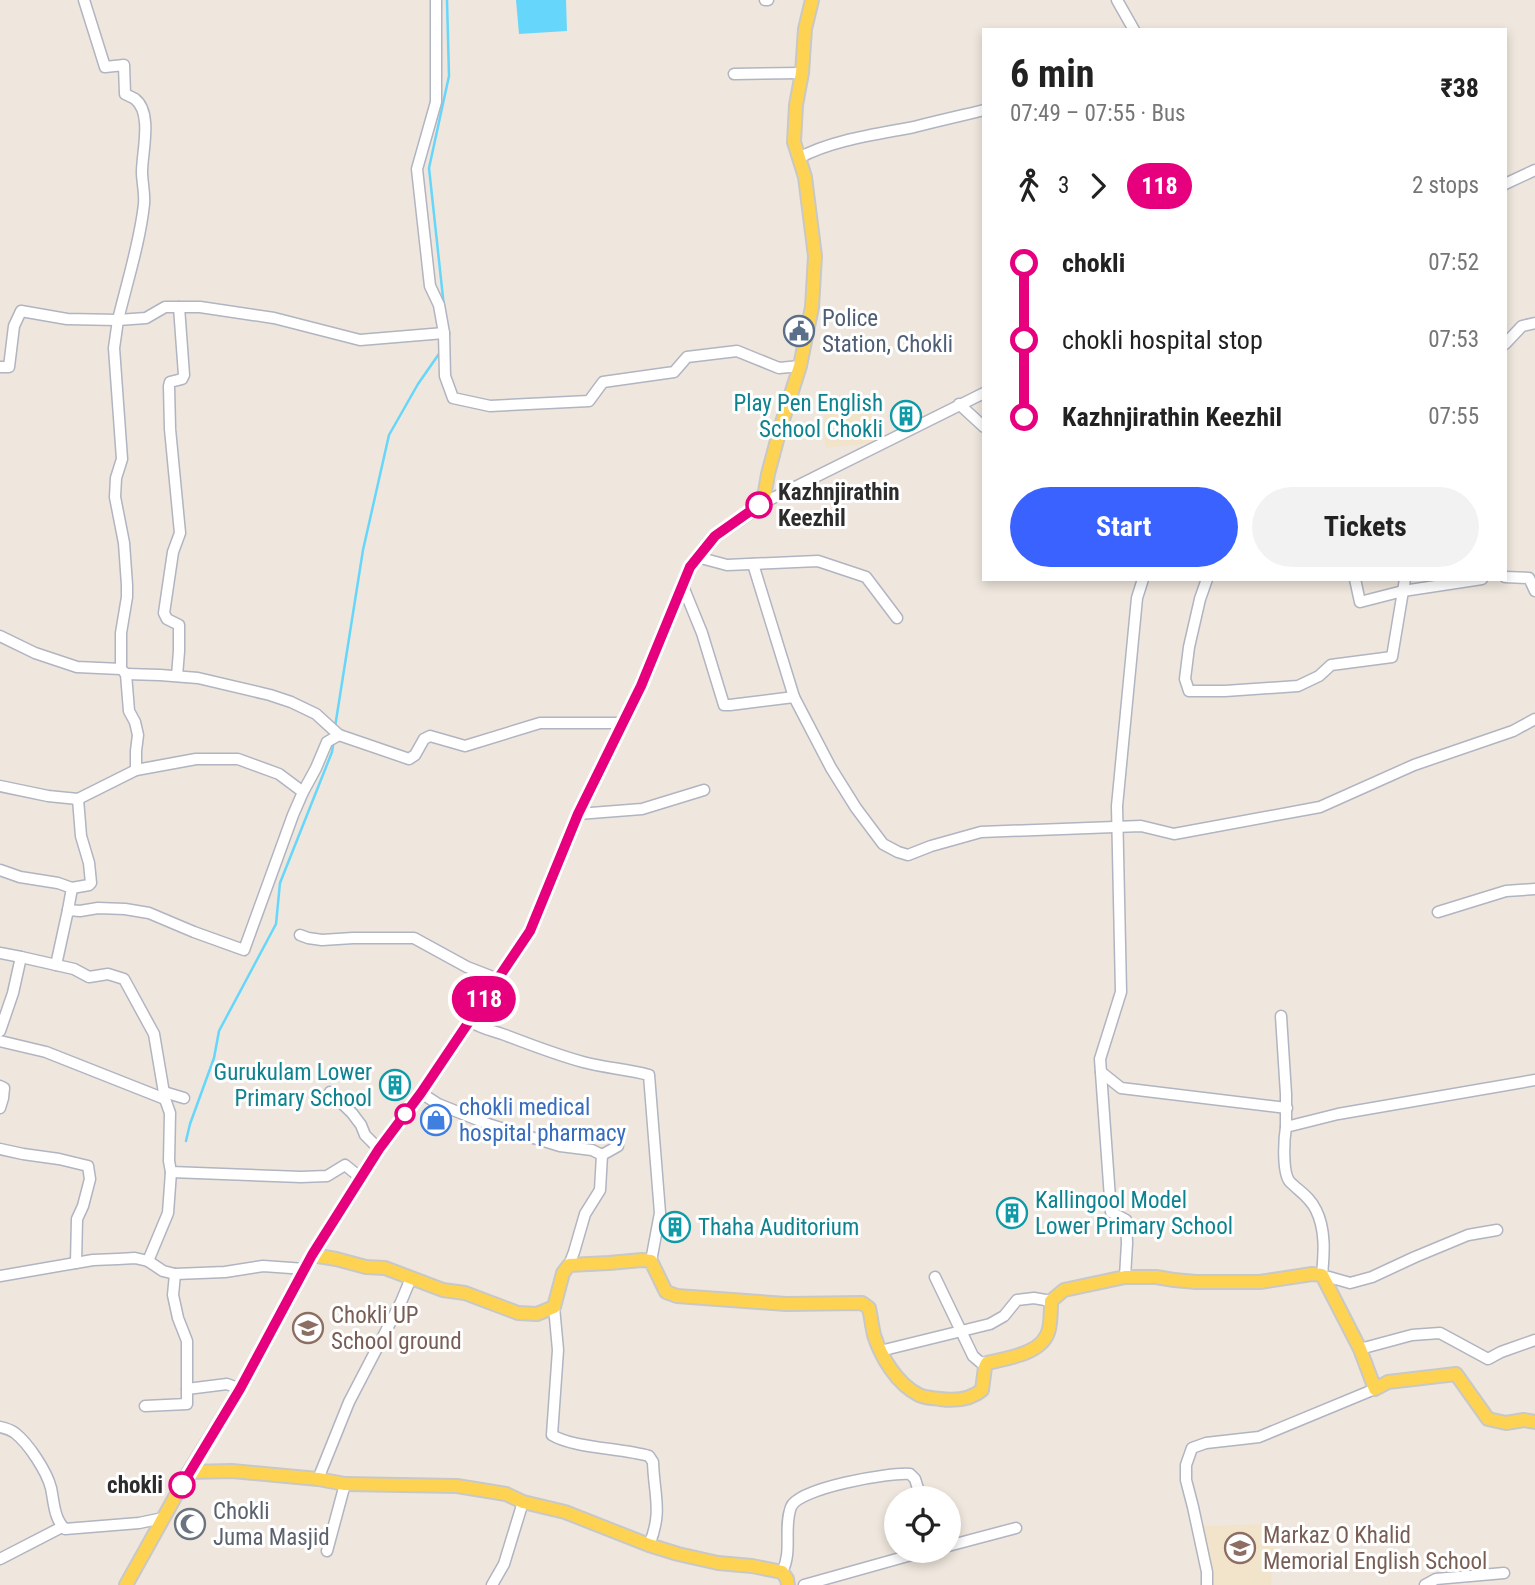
<!DOCTYPE html>
<meta charset="utf-8">
<style>
body{margin:0;font-family:"Roboto Condensed",sans-serif;background:#f2f2f2;color:#222;height:100vh;display:flex;flex-direction:column;font-size:26px;white-space:nowrap}
*{box-sizing:border-box;margin:0}
p{font-size:23px;color:#767676}
.icon{flex:none;width:38px;height:38px;fill:none;stroke:currentColor;stroke-width:2;stroke-linecap:round;stroke-linejoin:round}
.map{position:relative;flex:1;overflow:hidden}
.details{position:absolute;left:982px;top:28px;width:525px;height:553px;display:flex;flex-direction:column;background:#fff;border-radius:0px;box-shadow:0 4px 10px #0003}
.details>*{flex:none}
.badge{padding:0 14px;border-radius:23px;font-size:24px;line-height:46px}
.buttons{position:absolute;left:884px;top:1486px;display:grid;gap:14px}
.buttons a{display:grid;place-items:center;width:77px;height:77px;border-radius:50%;background:#fff;box-shadow:0 4px 10px #0003;font-size:35px}
.map>.badge{position:absolute;translate:-50% -50%;box-shadow:0 0 0 4px #fff}
.legs{display:flex;align-items:center;gap:10px;height:77px;padding:0 28px;font-size:23px}
.legs p{margin-inline-start:auto}
.head{display:flex;align-items:center;justify-content:space-between;height:119px;padding:0 28px}
h1{font-size:38px;font-weight:700;line-height:52px}
.primary-button{display:flex;gap:14px;margin-top:auto;padding:14px 28px}
.primary-button a{flex:1;height:80px;border-radius:42px;background:#3a62ff;color:#fff;font-size:28px;font-weight:700;line-height:80px;text-align:center}
.primary-button a+a{background:#f2f2f2;color:#222}
ul{padding:0 28px;list-style:none}
li{display:flex;align-items:center;gap:24px;height:77px;font-size:26px}
li i{display:grid;place-items:center;width:10px;height:100%;margin:0 9px;background:currentColor}
li i::after{content:'';width:18px;height:18px;margin:-9px;border:5px solid;border-radius:50%;background:#fff}
li p{margin-inline-start:auto}
li:first-child i{background:linear-gradient(#0000 50%,currentColor 0)}
li:last-child i{background:linear-gradient(currentColor 50%,#0000 0)}
.map>svg:first-child{display:block}
.education{fill:#f2e4cb}
.water{fill:#66d6fb}
.lines{fill:none;stroke-linecap:round;stroke-linejoin:round}
.stream{stroke:#66d6fb;stroke-width:2.5}
.minor-casing{stroke:#b1b4c1;stroke-width:13}
.major-casing{stroke:#c8c8c8;stroke-width:16}
.minor{stroke:#fff;stroke-width:10}
.major{stroke:#ffd352;stroke-width:12}
.line-1-casing{stroke:#fff;stroke-width:16}
.line-1{stroke:#e6007e;stroke-width:10}
.stop-1-dot{fill:#fff;stroke:#e6007e;stroke-width:3.5}
.labels{text-anchor:middle;stroke-width:6;stroke-linejoin:round;paint-order:stroke}
.service-label{font-size:23px;fill:#4e5e75;stroke:#fff;text-anchor:start}
.culture-label{font-size:23px;fill:#0d838f;stroke:#fff;text-anchor:end}
.stop-label{font-size:23px;font-weight:bold;fill:#2c2c2c;stroke:#fff;text-anchor:start}
.shop-label{font-size:23px;fill:#366cbe;stroke:#fff;text-anchor:start}
.education-label{font-size:23px;fill:#785e54;stroke:#fff;text-anchor:start}
.worship-label{font-size:23px;fill:#5b616d;stroke:#fff;text-anchor:start}
</style>
<div class="map">
<svg width="1535" height="1585" viewBox="0 0 1535 1585">
<rect width="100%" height="100%" fill="#efe7dd"/>
<g class="education">
<path d="M824 405 871 409 873 443 825 448Z"/>
<path d="M302 1312 319 1315 313 1344 298 1341Z"/>
<path d="M1264 1524 1275 1536 1271 1585H1211L1201 1526Z"/>
</g>
<path class="water" d="M516 0H566L567 31 519 34Z"/>
<g class="lines">
<g class="stream">
<path d="M444 307 429 168 449 76 447 0"/>
<path d="M335 727 363 550 389 435 418 384 441 351"/>
<path d="M186 1141 190 1124 214 1058 219 1031 276 924 280 883 332 752 333 746"/>
</g>
<g class="minor-casing">
<g id="minor">
<path d="M436 0V102L417 169 430 286 439 305 444 333 445 376 453 398 490 406 589 401 603 382 674 372 687 357 737 351 779 368 800 366"/>
<path d="M765 0H768"/>
<path d="M1117 0 1134 30"/>
<path d="M734 74 802 73"/>
<path d="M799 158C831 140 878 134 914 127 937 121 960 116 984 110"/>
<path d="M1505 184 1535 170"/>
<path d="M1505 344 1522 326 1535 323"/>
<path d="M0 367H9L14 326 21 311 67 319 118 320C127 282 140 242 144 204 145 193 142 182 142 172 142 152 153 113 135 99 132 97 129 96 125 94L124 65 105 67 84 0"/>
<path d="M959 404 984 427"/>
<path d="M763 503 984 393"/>
<path d="M697 557 727 565 818 561 866 577 897 618"/>
<path d="M753 564 794 697 831 768 856 808 883 844 898 852 908 855 931 846 981 832 1141 826 1174 834 1320 807 1414 765 1513 731 1535 719"/>
<path d="M1505 577 1529 578 1535 591"/>
<path d="M1207 579 1200 599 1189 647 1185 679 1189 691H1225L1298 686 1319 676 1331 665 1392 657 1405 579"/>
<path d="M1355 579 1360 602 1403 591 1482 579"/>
<path d="M682 584 702 633 724 705H730L794 697"/>
<path d="M0 636 35 653 77 667 121 669V633L127 597V585L124 543 115 497 116 478 122 459 114 348 118 320 146 318 165 307H200L274 318 360 340 444 333"/>
<path d="M177 676 179 651V625L167 619 164 613 173 552 180 533 170 429 169 386 170 382 182 379 184 375 179 307"/>
<path d="M339 735 409 759 415 755 424 739 430 736 465 746 540 723H624"/>
<path d="M136 770 196 759H238L279 774 303 792"/>
<path d="M0 786 48 796 78 799 136 770V751L138 735 135 722 129 711 126 674 124 672"/>
<path d="M578 814 642 809 704 790"/>
<path d="M0 870 20 877 58 883 72 888 89 885 91 883 89 863 81 836 78 799"/>
<path d="M68 910 72 888"/>
<path d="M1438 912 1506 891 1535 889"/>
<path d="M300 935 308 938 322 940 353 938H414L467 967 498 979"/>
<path d="M0 953 21 957 13 993 0 1031"/>
<path d="M21 957 74 969 89 977 108 974 124 979 154 1034 165 1099 170 1113 169 1161 171 1172 301 1177 327 1176 345 1165 361 1178"/>
<path d="M56 965 68 910 80 911 98 908 125 909 149 913 194 932 244 950 293 815 303 792 316 768 327 742 339 735 316 714 291 702 270 695 198 678 160 675 126 674"/>
<path d="M1281 1016 1286 1094V1127"/>
<path d="M469 1021C482 1029 491 1030 505 1035 531 1045 557 1055 583 1062 605 1068 627 1069 649 1075L660 1213 651 1261"/>
<path d="M0 1041 46 1052 165 1099"/>
<path d="M1101 1072 1121 1088 1287 1108"/>
<path d="M0 1086 4 1088 3 1098 0 1108"/>
<path d="M164 1092 184 1098"/>
<path d="M330 1092 352 1113 361 1125 365 1135 379 1149"/>
<path d="M421 1093 438 1104 488 1124 560 1146 592 1150 602 1155 600 1190 585 1214 574 1252 569 1265"/>
<path d="M0 1149 23 1154 59 1159 88 1166 90 1179 83 1206 77 1219 76 1263"/>
<path d="M602 1155 618 1146"/>
<path d="M1497 1230 1468 1235 1415 1257 1372 1277 1350 1283 1322 1275C1324 1254 1326 1230 1316 1210 1310 1197 1299 1191 1290 1182 1282 1173 1284 1139 1286 1127L1338 1114 1535 1080"/>
<path d="M148 1261 168 1213 171 1172"/>
<path d="M0 1276 93 1260 118 1259 135 1258 148 1261 163 1271 175 1274 225 1272 263 1266 305 1269"/>
<path d="M935 1277 973 1356 980 1362 987 1363"/>
<path d="M1125 1277 1127 1243 1126 1220 1111 1212 1100 1059 1121 992 1117 806 1137 598 1143 579"/>
<path d="M554 1307 558 1350 552 1435C573 1448 622 1448 649 1456L653 1462C654 1495 663 1512 649 1545"/>
<path d="M1360 1349 1412 1335 1440 1333 1488 1359 1501 1352 1535 1340"/>
<path d="M880 1351 990 1324 1004 1316 1017 1300 1034 1298 1051 1301"/>
<path d="M187 1389 227 1384 240 1389"/>
<path d="M145 1406 187 1404V1341L178 1318 173 1295 175 1274"/>
<path d="M0 1427C5 1428 11 1430 15 1433 29 1444 47 1472 51 1488 54 1502 54 1519 65 1529L139 1523 163 1518"/>
<path d="M318 1479 349 1402 401 1302 411 1278"/>
<path d="M948 1546 1016 1528"/>
<path d="M327 1551 345 1484"/>
<path d="M0 1559 62 1527"/>
<path d="M782 1572C793 1551 783 1528 791 1507 798 1488 890 1472 910 1474L915 1479 921 1498"/>
<path d="M492 1585 504 1564 523 1502"/>
<path d="M804 1585 929 1550"/>
<path d="M1207 1585V1572L1193 1507 1186 1480V1465L1192 1448 1206 1443 1259 1437 1375 1389"/>
<path d="M1425 1585 1436 1579 1504 1573"/>
</g>
</g>
<g class="major-casing">
<g id="major">
<path d="M312 1255 336 1259 366 1267 385 1268 443 1290 465 1293 518 1313 537 1314 554 1307 563 1273 569 1265 609 1263 642 1260 651 1261 666 1292 677 1296 786 1304 862 1303 869 1308C871 1317 872 1326 874 1335 881 1357 897 1384 919 1395 925 1398 933 1398 940 1399 955 1401 970 1400 982 1390L985 1367 987 1363C1007 1358 1044 1354 1049 1329 1051 1320 1051 1310 1051 1301L1064 1290 1125 1277H1156L1174 1280 1196 1282H1260L1312 1274 1322 1275 1360 1349 1375 1389 1388 1382 1456 1374 1488 1419 1506 1423 1524 1420 1535 1422"/>
<path d="M189 1472 232 1471 318 1479 345 1484 457 1486 506 1494 523 1502 565 1512 649 1545 678 1554 718 1563 752 1566 782 1572 787 1579 788 1585"/>
<path d="M126 1585 189 1472 240 1389 312 1255 379 1149 421 1093 530 931 578 814 641 686 690 567 715 536 763 503 768 474 780 429 800 366 812 307 815 256 805 177 794 142 796 105 802 73 805 29 812 0"/>
</g>
</g>
<use href="#minor" class="minor"/>
<use href="#major" class="major"/>
</g>
<g class="lines">
<g class="line-1-casing">
<path id="line-1" d="M182 1485 240 1389 312 1255 379 1149 421 1093 530 931 578 814 641 686 690 567 715 536 759 505"/>
</g>
<use href="#line-1" class="line-1"/>
</g>
<defs>
<g id="civic-ring" transform="scale(1.575)"><circle r="9.5" fill="#fff" stroke="#5c6f8a" stroke-width="1.5"/><path d="M-.6-6.5H3V-4.5H.6V-3L4-1V1h2V6H-6V1h2V-1L-.6-3ZM-1.2 2.5V6h2.4V2.5Z" fill="#5c6f8a"/></g>
<g id="building-ring" transform="scale(1.575)"><circle r="9.5" fill="#fff" stroke="#0f9aa8" stroke-width="1.5"/><path d="M-4-6H4V6H1V3H-1V6H-4ZM-2.5-4.3h1.7v1.8h-1.7ZM.8-4.3h1.7v1.8H.8ZM-2.5-1h1.7V.8h-1.7ZM.8-1h1.7V.8H.8Z" fill="#0f9aa8"/></g>
<g id="shop-ring" transform="scale(1.575)"><circle r="9.5" fill="#fff" stroke="#3f7fe0" stroke-width="1.5"/><path d="M-5-2.5h2.3a2.7 3.5 0 0 1 5.4 0H5L5.5 6h-11ZM-1.5-2.5h3a1.5 2.3 0 0 0-3 0Z" fill="#3f7fe0"/></g>
<g id="school-ring" transform="scale(1.575)"><circle r="9.5" fill="#fff" stroke="#8d6e63" stroke-width="1.5"/><path d="M0-5L7-2L0 1L-7-2ZM-4 1L0 2.5L4 1V4Q0 6-4 4Z" fill="#8d6e63"/></g>
<g id="mosque-ring" transform="scale(1.575)"><circle r="9.5" fill="#fff" stroke="#6b7280" stroke-width="1.5"/><path d="M3.5-4.9A6 6 0 1 0 3.5 4.9A5 5 0 1 1 3.5-4.9Z" fill="#6b7280"/></g>
</defs>
<g fill-rule="evenodd">
<use href="#civic-ring" x="799" y="331"/>
<use href="#building-ring" x="906" y="416"/>
<use href="#building-ring" x="395" y="1085"/>
<use href="#shop-ring" x="436" y="1120"/>
<use href="#building-ring" x="1012" y="1213"/>
<use href="#building-ring" x="675" y="1227"/>
<use href="#school-ring" x="308" y="1328"/>
<use href="#mosque-ring" x="190" y="1524"/>
<use href="#school-ring" x="1240" y="1548"/>
</g>
<g class="stop-1-dot">
<circle cx="759" cy="505" r="12"/>
<circle cx="405" cy="1114" r="9"/>
<circle cx="182" cy="1485" r="12"/>
</g>
<g class="labels">
<g class="service-label">
<text x="822" y="326">Police<tspan x="822" dy="26">Station, Chokli</tspan></text>
</g>
<g class="culture-label">
<text x="883" y="411">Play Pen English<tspan x="883" dy="26">School Chokli</tspan></text>
<text x="372" y="1080">Gurukulam Lower<tspan x="372" dy="26">Primary School</tspan></text>
<text x="1035" y="1208" text-anchor="start">Kallingool Model<tspan x="1035" dy="26">Lower Primary School</tspan></text>
<text x="698" y="1235" text-anchor="start">Thaha Auditorium</text>
</g>
<g class="stop-label">
<text x="778" y="500">Kazhnjirathin<tspan x="778" dy="26">Keezhil</tspan></text>
<text x="163" y="1493" text-anchor="end">chokli</text>
</g>
<g class="shop-label">
<text x="459" y="1115">chokli medical<tspan x="459" dy="26">hospital pharmacy</tspan></text>
</g>
<g class="education-label">
<text x="331" y="1323">Chokli UP<tspan x="331" dy="26">School ground</tspan></text>
<text x="1263" y="1543">Markaz O Khalid<tspan x="1263" dy="26">Memorial English School</tspan></text>
</g>
<g class="worship-label">
<text x="213" y="1519">Chokli<tspan x="213" dy="26">Juma Masjid</tspan></text>
</g>
</g>
</svg>
<div class="buttons">
<a><svg class="icon" aria-label="locate" viewBox="0 0 24 24"><circle cx="12" cy="12" r="6"/><path d="M12 2v4M12 18v4M2 12h4M18 12h4"/></svg></a>
</div>
<b class="badge" style="left:484px;top:999px;background:#e6007e;color:#fff">118</b>
<section class="details">
<div class="head"><div><h1>6 min</h1><p>07:49 – 07:55 · Bus</p></div><b>₹38</b></div>
<div class="legs"><svg class="icon" aria-label="walk" viewBox="0 0 24 24"><circle cx="13" cy="4" r="2"/><path d="M13 8l-2 6 4 7M11 14l-3 7M7 12l3-4h3l4 4"/></svg>3<svg class="icon" aria-label="forward" viewBox="0 0 24 24"><path d="M9 5l7 7-7 7"/></svg><b class="badge" style="background:#e6007e;color:#fff">118</b><p>2 stops</p></div>
<ul>
<li><i style="color:#e6007e"></i><b>chokli</b><p>07:52</p></li>
<li><i style="color:#e6007e"></i><span>chokli hospital stop</span><p>07:53</p></li>
<li><i style="color:#e6007e"></i><b>Kazhnjirathin Keezhil</b><p>07:55</p></li>
</ul>
<div class="primary-button"><a>Start</a><a>Tickets</a></div>
</section>
</div>
